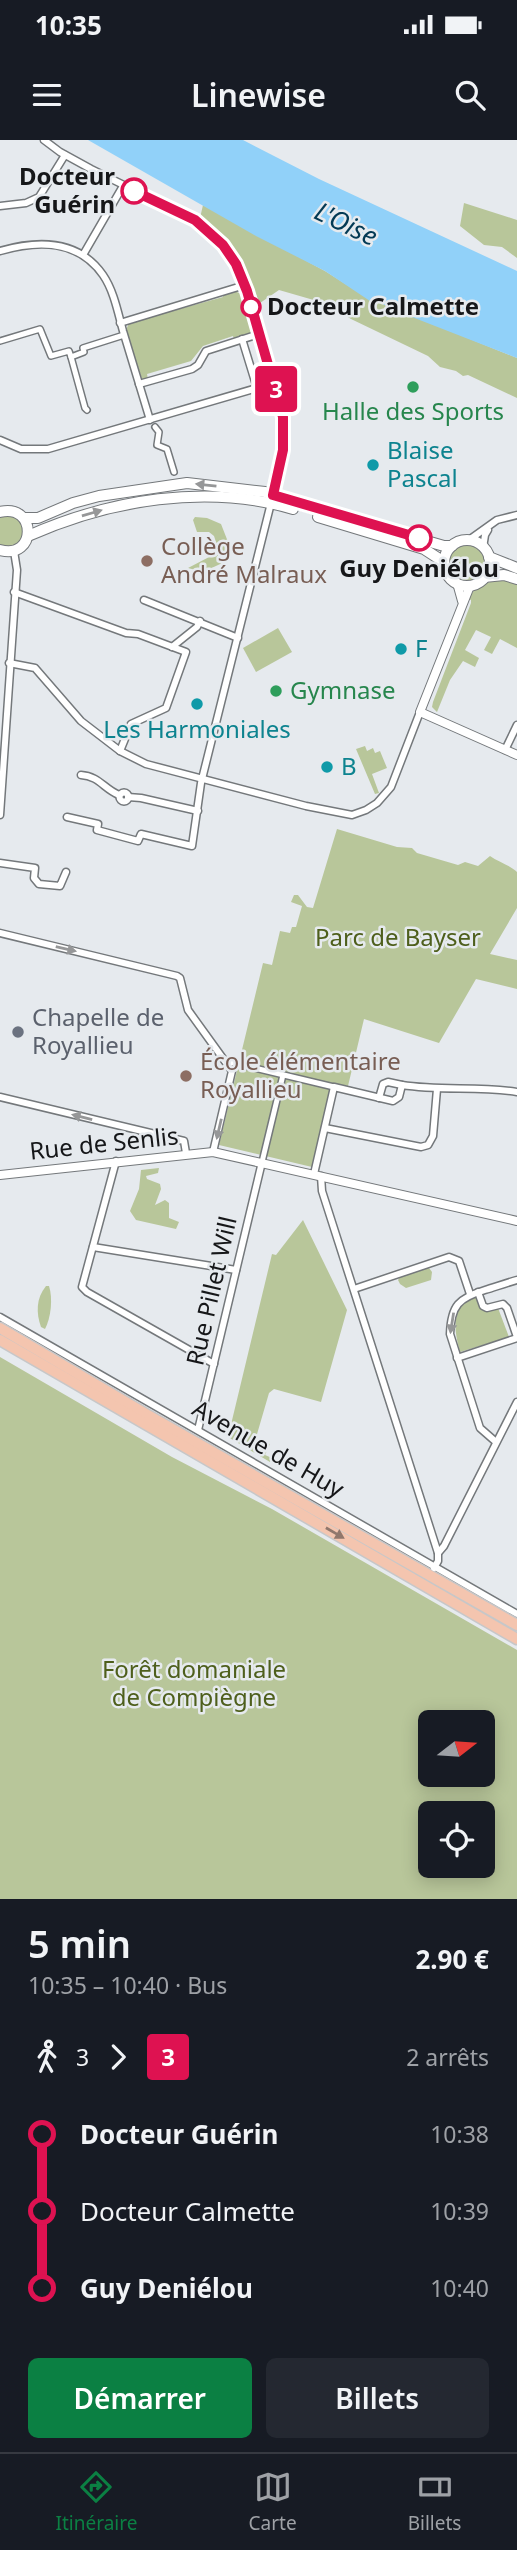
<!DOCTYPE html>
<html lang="fr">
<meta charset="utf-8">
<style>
body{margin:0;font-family:"Noto Sans",sans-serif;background:#242831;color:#f1f3f6;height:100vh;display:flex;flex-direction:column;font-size:26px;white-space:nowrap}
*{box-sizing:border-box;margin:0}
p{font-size:23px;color:#9ea1a6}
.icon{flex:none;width:38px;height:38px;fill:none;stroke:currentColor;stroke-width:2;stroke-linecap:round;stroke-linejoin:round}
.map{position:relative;height:1759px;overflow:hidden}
.panel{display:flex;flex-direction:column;background:#171b24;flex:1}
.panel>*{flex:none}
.badge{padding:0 14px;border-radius:5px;font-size:24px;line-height:46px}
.needle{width:46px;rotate:73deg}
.fabs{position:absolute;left:418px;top:1570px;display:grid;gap:14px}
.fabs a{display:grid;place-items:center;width:77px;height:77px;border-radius:10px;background:#171b24;box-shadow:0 4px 18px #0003;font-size:35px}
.map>.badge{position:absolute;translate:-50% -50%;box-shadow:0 0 0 4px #fff}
.legs{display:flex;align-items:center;gap:10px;height:77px;padding:0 28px;font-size:23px}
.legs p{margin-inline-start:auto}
.head{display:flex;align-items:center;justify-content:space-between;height:119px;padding:0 28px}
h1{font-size:38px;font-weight:600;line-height:52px}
.button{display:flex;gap:14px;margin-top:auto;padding:14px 28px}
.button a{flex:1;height:80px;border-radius:10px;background:#0b8043;color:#fff;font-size:28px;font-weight:600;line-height:80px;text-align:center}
.button a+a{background:#242831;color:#f1f3f6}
ul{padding:0 28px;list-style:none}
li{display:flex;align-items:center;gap:24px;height:77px;font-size:26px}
li i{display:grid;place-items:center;width:10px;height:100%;margin:0 9px;background:currentColor}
li i::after{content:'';width:18px;height:18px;margin:-9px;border:5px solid;border-radius:50%;background:#171b24}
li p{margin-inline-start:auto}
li:first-child i{background:linear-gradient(#0000 50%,currentColor 0)}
li:last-child i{background:linear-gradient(currentColor 50%,#0000 0)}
.status{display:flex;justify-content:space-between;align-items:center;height:49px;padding:0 35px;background:#171b24;direction:ltr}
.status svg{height:19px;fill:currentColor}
header{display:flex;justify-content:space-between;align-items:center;height:91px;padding:0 28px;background:#171b24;font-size:32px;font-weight:600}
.menu{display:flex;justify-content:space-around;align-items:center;height:98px;border-top:2px solid #363941;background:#171b24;font-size:19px;color:#9ea1a6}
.menu a{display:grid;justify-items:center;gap:4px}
.menu .on{color:#0b8043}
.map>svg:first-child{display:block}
.green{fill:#b8c69a;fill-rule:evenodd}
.water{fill:#91d1f9}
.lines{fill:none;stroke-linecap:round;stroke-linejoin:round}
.pedestrian-casing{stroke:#74787b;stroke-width:8}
.minor-casing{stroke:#74787b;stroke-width:9}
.tertiary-casing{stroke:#74787b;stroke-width:10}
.secondary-casing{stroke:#74787b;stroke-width:12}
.primary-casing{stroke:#c7c7c8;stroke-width:13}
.pedestrian{stroke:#fff;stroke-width:5}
.minor{stroke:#fff;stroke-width:6}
.tertiary{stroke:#fff;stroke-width:8}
.secondary{stroke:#fff;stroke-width:10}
.primary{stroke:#f4c5af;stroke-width:10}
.oneway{fill:#969798}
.oneway2{fill:#90776c}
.line-1-casing{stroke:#fff;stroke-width:16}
.line-1{stroke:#de1251;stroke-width:10}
.stop-1-dot{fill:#fff;stroke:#de1251;stroke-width:3.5}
.leisure-dot{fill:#2e9e5b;stroke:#e6eaee;stroke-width:2.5}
.culture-dot{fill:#0f9aa8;stroke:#e6eaee;stroke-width:2.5}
.education-dot{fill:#8d6e63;stroke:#e6eaee;stroke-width:2.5}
.worship-dot{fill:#6b7280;stroke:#e6eaee;stroke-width:2.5}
.labels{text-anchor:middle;stroke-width:5;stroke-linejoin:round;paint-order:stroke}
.stop-label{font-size:24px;font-weight:bold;fill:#161719;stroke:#e6eaee;text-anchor:end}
.leisure-label{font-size:24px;fill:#27864d;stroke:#e6eaee}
.culture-label{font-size:24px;fill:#0d838f;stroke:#e6eaee;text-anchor:start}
.education-label{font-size:24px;fill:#785e54;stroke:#e6eaee;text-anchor:start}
.park-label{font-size:24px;fill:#4e5f1c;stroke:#e6eaee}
.worship-label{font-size:24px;fill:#5b616d;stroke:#e6eaee;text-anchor:start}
.street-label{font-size:24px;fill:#161719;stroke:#e6eaee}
.water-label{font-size:26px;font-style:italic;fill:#033a55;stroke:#e6eaee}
</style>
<div class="status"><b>10:35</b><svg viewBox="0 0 49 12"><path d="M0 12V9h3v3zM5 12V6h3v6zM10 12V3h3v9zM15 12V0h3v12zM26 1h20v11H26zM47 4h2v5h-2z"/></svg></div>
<header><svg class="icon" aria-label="menu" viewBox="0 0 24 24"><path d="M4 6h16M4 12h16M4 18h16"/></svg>Linewise<svg class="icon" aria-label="search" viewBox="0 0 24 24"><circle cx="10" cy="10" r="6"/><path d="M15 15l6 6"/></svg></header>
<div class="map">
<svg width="517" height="1759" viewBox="0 0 517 1759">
<rect width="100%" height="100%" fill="#e6eaee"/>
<g class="green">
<path d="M464 63 517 80V118L502 107 484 105 460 86Z"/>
<path d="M203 65 325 131 374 162H379L517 218V258L468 235 463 236 456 231 440 227 428 216 351 179 324 163 279 150 260 163C242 125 232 105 200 78Z"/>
<path d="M235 151 241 154 252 193 234 199 233 196 203 206 191 221 147 234 148 239H142L126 190 129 183 223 157V154Z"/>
<path d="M15 375 24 388 22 399 14 407 0 406V376Z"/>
<path d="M195 377 207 378 221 384 230 407 231 419 203 432 188 428 213 415 217 405 214 396 209 392H197L193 380Z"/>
<circle cx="466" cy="423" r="19"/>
<path d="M507 439 508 442 517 443V508L500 499 492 514 484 510 491 497 476 490 465 510 479 518 475 527 463 521 450 540 437 572 432 567 433 562 471 463V460L468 459C475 444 491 441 507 439Z"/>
<path d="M278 488 292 512 256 532 243 508Z"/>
<path d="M365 606 367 611 373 608 375 613 380 611 387 628 372 634 379 653 375 654 356 609Z"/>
<path d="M337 689 397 707 412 708 417 713 458 725 465 722 478 726 490 716C498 722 510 725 517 732V768L490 814 517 820V849L476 839 439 903 364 879 348 946 332 943 312 1027 219 1005 263 823 272 825 280 791 290 793 292 787H296L302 766 291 762 294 755H298L307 767 313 768Z"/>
<path d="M159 1028 158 1033 146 1036 147 1039 160 1044 161 1049 155 1065 165 1060 169 1063V1078L179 1082 176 1089 136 1080 130 1071 139 1049 141 1030Z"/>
<path d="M303 1080 347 1170 321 1262 274 1249 269 1253 255 1301 270 1304 265 1315 272 1318 270 1322 228 1297 272 1114 276 1115Z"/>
<path d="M429 1128 432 1132 431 1140 406 1148 400 1144 398 1140 401 1136Z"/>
<path d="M46 1146H49C53 1158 51 1178 45 1189L41 1187C36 1173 36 1158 46 1146Z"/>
<path d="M476 1156 479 1165 486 1172 498 1168 509 1197 460 1212C454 1189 450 1166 476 1156Z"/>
<path d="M0 1217 172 1317 272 1369 517 1510V1759H0ZM483 1582V1634H430V1582ZM483 1673V1726H430V1673Z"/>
</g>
<path class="water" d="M88 0H243L319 39 517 131V218L394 170 379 162 370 161 325 131 256 96Z"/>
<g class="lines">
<g class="pedestrian-casing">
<g id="pedestrian">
<path d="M0 201 40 189 51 216 69 211 71 217 84 212 83 208 124 195"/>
<path d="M71 217 85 268 87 270"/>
<path d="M155 287 159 292 157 305 167 309 174 332"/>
<path d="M225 921 334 947"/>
<path d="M262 1022 283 935"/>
</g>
</g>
<g class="minor-casing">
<g id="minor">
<path d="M44 0 60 12 91 29 195 80 210 92 231 115 245 145 283 277 285 292 277 339 201 643 192 706 141 694 138 701 97 690 98 684 67 677"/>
<path d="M0 66 26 63 39 57 65 15"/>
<path d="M0 111C38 100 78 99 103 135 114 151 118 173 123 191 132 221 141 250 150 280"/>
<path d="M83 115 123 46"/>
<path d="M120 183 245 145"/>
<path d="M242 199 257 248"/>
<path d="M139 244 192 229 198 225 206 211 259 194"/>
<path d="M0 300 21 309H48L274 243"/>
<path d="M469 400 497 380 517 375"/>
<path d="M483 408 485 395 488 390"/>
<path d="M14 452 126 493 138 494 186 512 166 568 131 584 120 611"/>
<path d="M144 460 238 498"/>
<path d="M172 507 197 487 200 481"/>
<path d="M9 523 35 528 81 581 120 611 146 624 306 666 352 675 366 670 377 663 391 647 420 572"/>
<path d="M505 610 517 585"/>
<path d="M81 635C99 636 104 649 119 655"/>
<circle cx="124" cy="657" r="4.5"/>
<path d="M128 657 141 658 198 671"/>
<path d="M0 675 17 430 14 411"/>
<path d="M0 723 35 728 34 738 39 744 60 746 66 732"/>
<path d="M0 793 177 836 180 838 188 870 232 931 213 1012"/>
<path d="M0 957 184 1001 186 1013"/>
<path d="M379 958 383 944 388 942 402 945"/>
<path d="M325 988 421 1007 428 1005 433 996 437 949"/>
<path d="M116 1021 82 1147 87 1152 214 1224"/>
<path d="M314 1034 334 947 393 961 399 957 402 945C440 951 479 946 517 952"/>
<path d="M321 1036 322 1051 438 1413"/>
<path d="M93 1107 236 1130"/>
<path d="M354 1149 449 1117 459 1121 470 1154"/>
<path d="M478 1152 483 1166 487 1168 503 1164 507 1168 517 1197"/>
<path d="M0 1177 517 1474"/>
<path d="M457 1218 517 1198"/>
<path d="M198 1290 262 1022"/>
<path d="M496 1302 480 1288 450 1194C451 1165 459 1158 485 1150 495 1147 506 1143 517 1140"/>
<path d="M434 1428 438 1421V1413L444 1406 517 1262"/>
</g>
</g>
<g class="tertiary-casing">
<g id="tertiary">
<path d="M457 443 462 461"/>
<path d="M470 446 420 572 517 615"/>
<path d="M0 1035 213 1012 517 1081"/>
</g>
</g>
<g class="secondary-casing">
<g id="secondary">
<path d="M0 372C37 363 37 420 0 410"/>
<path d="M318 377 424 409 444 422"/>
<path d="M24 378H38L73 363 99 356 187 343 265 352 288 361 444 406H452"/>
<path d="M28 396C109 360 207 343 293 369"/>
<circle cx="467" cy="423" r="23"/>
<path d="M489 417 517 428"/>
<path d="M484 437 504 435 517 439"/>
</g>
</g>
<g class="primary-casing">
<g id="primary">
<path d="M0 1188 146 1274 517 1485"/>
<path d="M0 1200 517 1499"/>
</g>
</g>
<use href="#pedestrian" class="pedestrian"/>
<use href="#minor" class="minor"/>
<use href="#tertiary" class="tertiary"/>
<use href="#secondary" class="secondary"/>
<use href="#primary" class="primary"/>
</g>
<defs><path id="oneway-solid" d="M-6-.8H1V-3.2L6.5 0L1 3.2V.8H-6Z" transform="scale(1.75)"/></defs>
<g class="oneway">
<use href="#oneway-solid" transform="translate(206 345) rotate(-174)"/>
<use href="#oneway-solid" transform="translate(92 373) rotate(-16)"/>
<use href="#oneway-solid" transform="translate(66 809) rotate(13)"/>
<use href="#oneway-solid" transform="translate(82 977) rotate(-166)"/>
<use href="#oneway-solid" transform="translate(219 989) rotate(103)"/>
<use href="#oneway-solid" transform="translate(452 1183) rotate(99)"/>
</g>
<use class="oneway2" href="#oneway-solid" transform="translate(335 1393) rotate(30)"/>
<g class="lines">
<g class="line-1-casing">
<path id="line-1" d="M134 51 195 80 223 105 236 124 247 151 283 277V310L273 355 419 398"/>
</g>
<use href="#line-1" class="line-1"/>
</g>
<g class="stop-1-dot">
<circle cx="134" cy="51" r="12"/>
<circle cx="251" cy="167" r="9"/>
<circle cx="419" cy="398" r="12"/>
</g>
<g class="leisure-dot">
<circle cx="413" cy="247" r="7"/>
<circle cx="276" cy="551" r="7"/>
</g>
<g class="culture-dot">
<circle cx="373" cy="325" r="7"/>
<circle cx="401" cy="509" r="7"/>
<circle cx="197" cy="564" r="7"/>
<circle cx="327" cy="627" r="7"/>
</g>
<g class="education-dot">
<circle cx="147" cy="421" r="7"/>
<circle cx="186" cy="936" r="7"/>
</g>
<circle class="worship-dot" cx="18" cy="892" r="7"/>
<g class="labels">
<g class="stop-label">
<text x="115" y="45">Docteur<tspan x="115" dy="28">Guérin</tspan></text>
<text x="267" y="175" text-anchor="start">Docteur Calmette</text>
<text x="419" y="437" text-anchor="middle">Guy Deniélou</text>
</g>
<g class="leisure-label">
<text x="413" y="280">Halle des Sports</text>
<text x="290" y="559" text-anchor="start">Gymnase</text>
</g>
<g class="culture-label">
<text x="387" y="319">Blaise<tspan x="387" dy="28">Pascal</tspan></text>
<text x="415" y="517">F</text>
<text x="197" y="598" text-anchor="middle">Les Harmoniales</text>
<text x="341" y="635">B</text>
</g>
<g class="education-label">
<text x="161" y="415">Collège<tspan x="161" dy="28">André Malraux</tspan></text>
<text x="200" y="930">École élémentaire<tspan x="200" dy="28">Royallieu</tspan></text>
</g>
<g class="park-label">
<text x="398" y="806">Parc de Bayser</text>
<text x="194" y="1538">Forêt domaniale<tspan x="194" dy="28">de Compiègne</tspan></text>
</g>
<g class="worship-label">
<text x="32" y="886">Chapelle de<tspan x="32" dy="28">Royallieu</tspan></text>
</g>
<g class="street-label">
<text transform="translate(104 1004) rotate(-6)" y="8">Rue de Senlis</text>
<text transform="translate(212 1151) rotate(-77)" y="8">Rue Pillet Will</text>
<text transform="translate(268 1309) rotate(30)" y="8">Avenue de Huy</text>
</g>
<g class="water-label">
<text transform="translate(346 84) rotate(26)" y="9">L'Oise</text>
</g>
</g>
</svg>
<div class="fabs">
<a><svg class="needle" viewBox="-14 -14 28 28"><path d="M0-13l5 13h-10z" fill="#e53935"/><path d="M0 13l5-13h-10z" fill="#9ea1a6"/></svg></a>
<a><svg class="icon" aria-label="locate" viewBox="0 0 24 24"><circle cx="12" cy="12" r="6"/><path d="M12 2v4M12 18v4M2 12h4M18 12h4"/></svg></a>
</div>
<b class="badge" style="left:276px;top:249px;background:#de1251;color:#fff">3</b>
</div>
<section class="panel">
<div class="head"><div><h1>5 min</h1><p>10:35 – 10:40 · Bus</p></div><b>2.90 €</b></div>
<div class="legs"><svg class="icon" aria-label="walk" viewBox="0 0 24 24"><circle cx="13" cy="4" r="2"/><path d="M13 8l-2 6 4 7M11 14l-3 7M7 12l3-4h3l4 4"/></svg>3<svg class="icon" aria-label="forward" viewBox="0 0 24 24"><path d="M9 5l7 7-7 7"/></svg><b class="badge" style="background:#de1251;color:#fff">3</b><p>2 arrêts</p></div>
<ul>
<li><i style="color:#de1251"></i><b>Docteur Guérin</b><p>10:38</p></li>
<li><i style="color:#de1251"></i><span>Docteur Calmette</span><p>10:39</p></li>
<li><i style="color:#de1251"></i><b>Guy Deniélou</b><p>10:40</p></li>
</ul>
<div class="button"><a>Démarrer</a><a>Billets</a></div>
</section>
<nav class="menu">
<a class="on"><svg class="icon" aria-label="directions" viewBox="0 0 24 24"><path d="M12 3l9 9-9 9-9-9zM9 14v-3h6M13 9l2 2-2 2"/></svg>Itinéraire</a>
<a><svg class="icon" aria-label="map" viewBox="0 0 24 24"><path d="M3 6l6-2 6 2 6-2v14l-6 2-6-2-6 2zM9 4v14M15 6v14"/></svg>Carte</a>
<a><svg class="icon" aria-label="tickets" viewBox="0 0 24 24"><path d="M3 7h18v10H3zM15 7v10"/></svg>Billets</a>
</nav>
